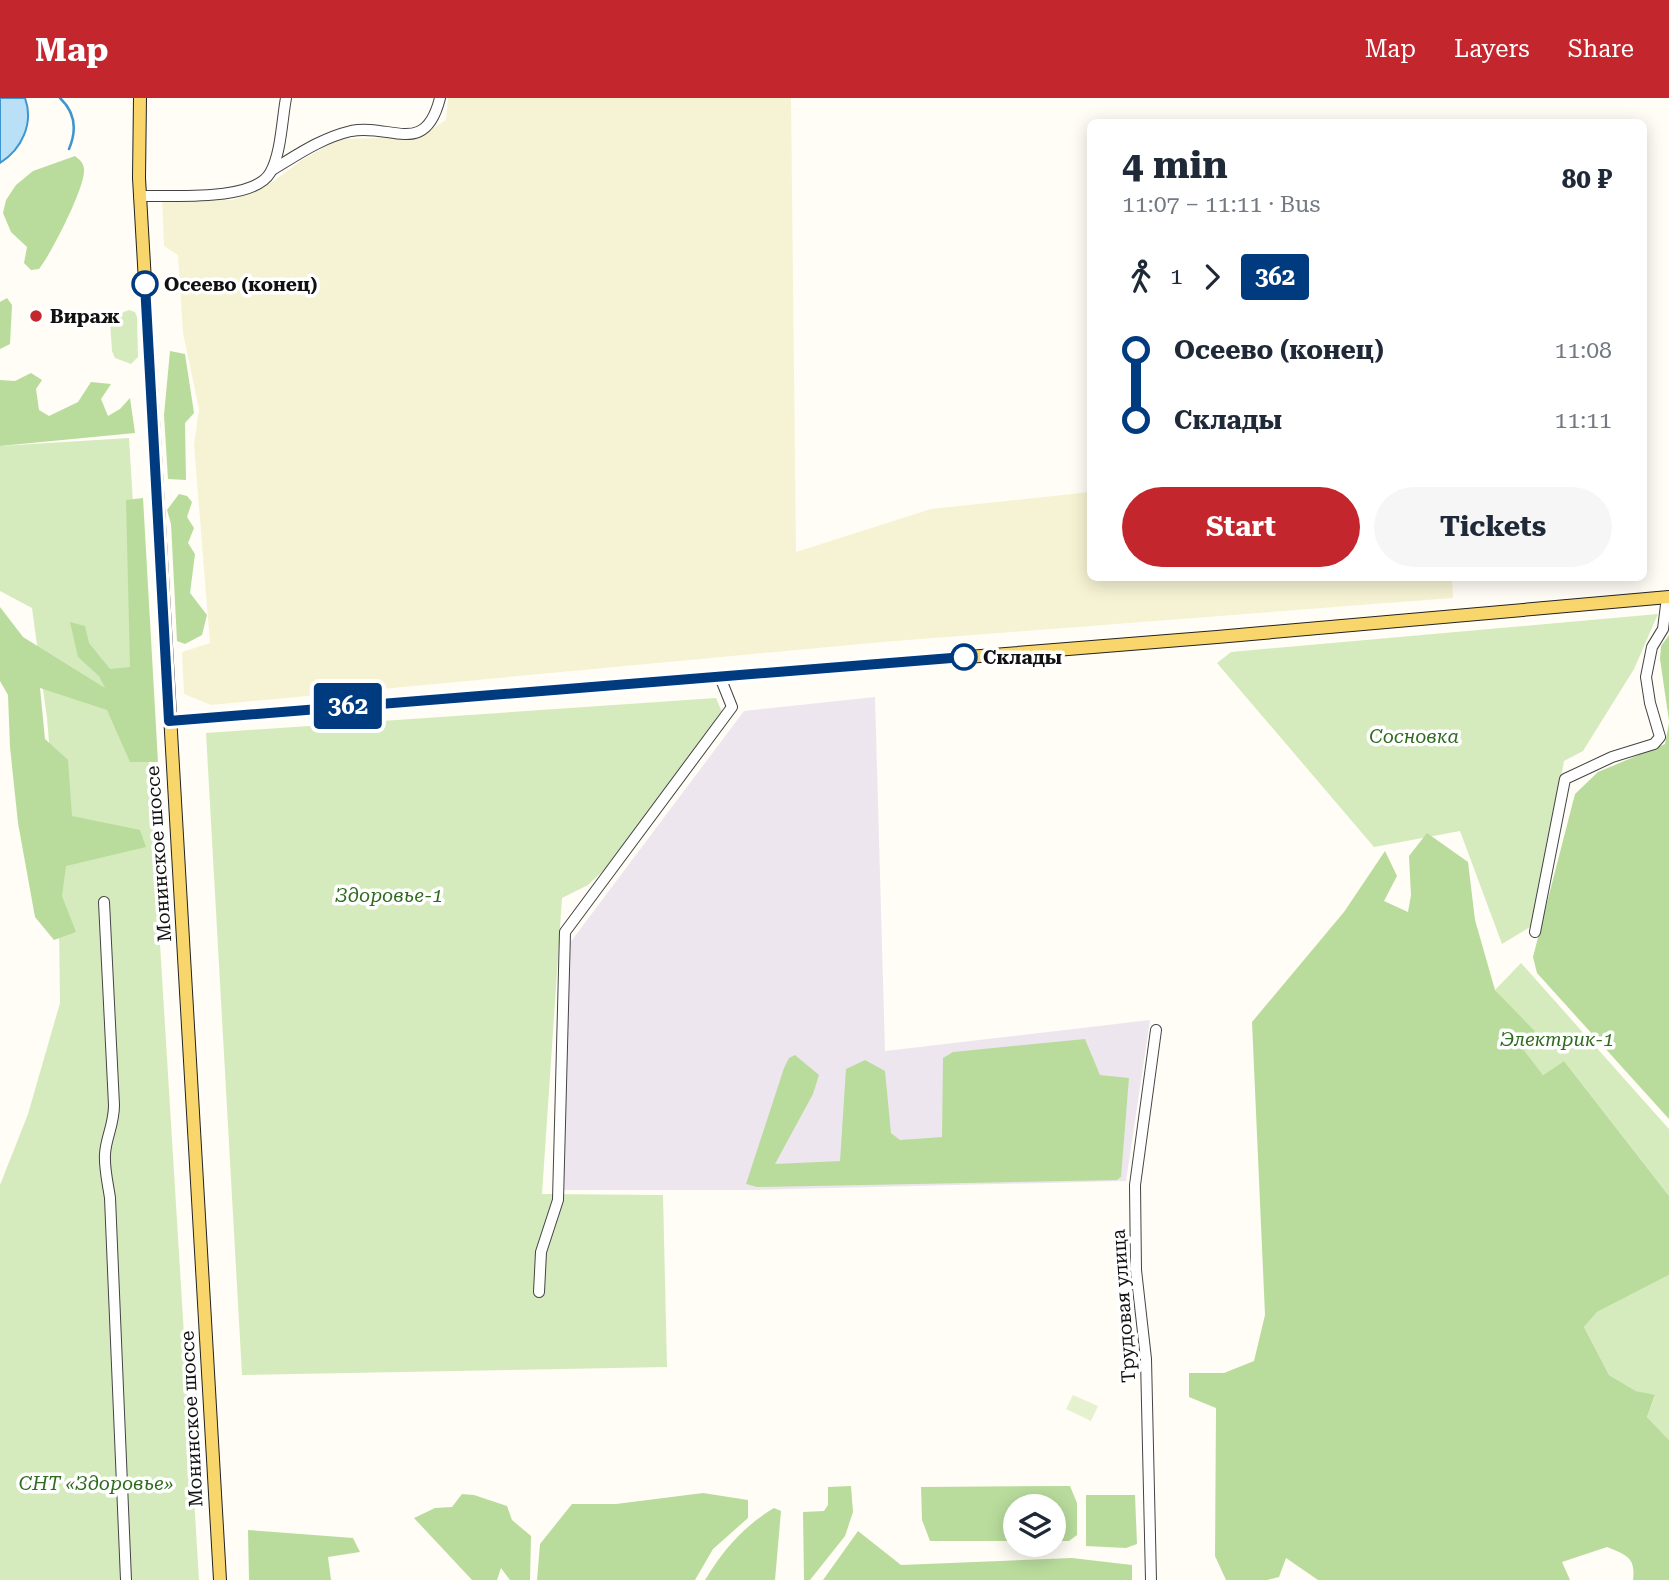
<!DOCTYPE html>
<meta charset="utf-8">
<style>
body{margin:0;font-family:"Roboto Serif",serif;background:#f6f6f7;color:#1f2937;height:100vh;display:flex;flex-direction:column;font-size:26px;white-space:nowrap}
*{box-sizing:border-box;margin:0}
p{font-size:23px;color:#747a83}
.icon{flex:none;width:38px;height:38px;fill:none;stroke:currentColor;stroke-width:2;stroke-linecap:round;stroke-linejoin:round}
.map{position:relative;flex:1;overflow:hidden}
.drawer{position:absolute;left:1087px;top:21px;width:560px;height:462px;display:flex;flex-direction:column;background:#fff;border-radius:10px;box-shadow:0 4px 18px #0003}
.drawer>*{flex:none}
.badge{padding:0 14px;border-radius:5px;font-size:24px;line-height:46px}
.controls{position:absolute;left:1003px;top:1396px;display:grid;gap:14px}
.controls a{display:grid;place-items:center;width:63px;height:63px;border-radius:50%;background:#fff;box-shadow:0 4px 18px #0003;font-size:35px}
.map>.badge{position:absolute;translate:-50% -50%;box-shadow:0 0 0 4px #fff}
.legs{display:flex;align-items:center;gap:10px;height:77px;padding:0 35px;font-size:23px}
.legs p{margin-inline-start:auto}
.headline{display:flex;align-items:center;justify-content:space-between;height:119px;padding:0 35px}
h1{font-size:38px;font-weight:700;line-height:52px}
.button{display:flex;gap:14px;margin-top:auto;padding:14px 35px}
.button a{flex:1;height:80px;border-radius:42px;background:#c4262e;color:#fff;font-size:28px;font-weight:700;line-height:80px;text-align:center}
.button a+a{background:#f6f6f7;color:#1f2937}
ul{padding:0 35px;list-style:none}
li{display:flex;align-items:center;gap:24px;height:70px;font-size:26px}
li i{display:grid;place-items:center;width:10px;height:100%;margin:0 9px;background:currentColor}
li i::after{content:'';width:18px;height:18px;margin:-9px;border:5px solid;border-radius:50%;background:#fff}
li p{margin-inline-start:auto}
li:first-child i{background:linear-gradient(#0000 50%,currentColor 0)}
li:last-child i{background:linear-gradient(currentColor 50%,#0000 0)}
header{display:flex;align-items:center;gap:42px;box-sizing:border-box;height:98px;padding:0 35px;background:#c4262e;color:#fff}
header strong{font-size:33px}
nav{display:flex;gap:38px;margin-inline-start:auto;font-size:24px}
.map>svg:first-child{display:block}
.industrial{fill:#eee6ef}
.farmland{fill:#f6f3d4}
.green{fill:#d5ebbd}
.forest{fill:#b9dc9c}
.pitch{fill:#e6f2cf}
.water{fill:#b9e0f7;stroke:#3f96cf;stroke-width:2}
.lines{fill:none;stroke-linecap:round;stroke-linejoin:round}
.stream{stroke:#3f96cf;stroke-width:2.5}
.minor-casing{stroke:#444;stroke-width:12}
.major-casing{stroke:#222;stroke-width:14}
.minor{stroke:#fff;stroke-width:10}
.major{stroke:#f9d66b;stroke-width:12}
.line-1-casing{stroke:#fff;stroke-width:16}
.line-1{stroke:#003b80;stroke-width:10}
.stop-1-dot{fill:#fff;stroke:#003b80;stroke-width:3.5}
.poi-dot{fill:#c4262e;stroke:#fff;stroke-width:2.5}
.labels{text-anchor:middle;stroke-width:7;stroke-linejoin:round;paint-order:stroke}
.stop-label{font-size:19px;font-weight:bold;fill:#111;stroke:#fff;text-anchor:start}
.poi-label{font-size:19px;font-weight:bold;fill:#111;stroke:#fff;text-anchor:start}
.park-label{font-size:19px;font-style:italic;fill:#2f6b1f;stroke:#fff}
.street-label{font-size:19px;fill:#111;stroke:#fff}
</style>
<header>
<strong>Map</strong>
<nav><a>Map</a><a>Layers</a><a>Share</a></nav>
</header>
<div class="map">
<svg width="1669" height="1482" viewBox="0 0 1669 1482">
<rect width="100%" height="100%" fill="#fffdf5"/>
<path class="industrial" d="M875 599 885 953 1150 922 1126 1083 750 1092H561L566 850 744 613Z"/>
<path class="farmland" d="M448 0H791L796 454 931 411 1090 394V480H1452L1453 500 882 544 211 607 184 596 182 554 210 545 194 347 199 311 183 235 178 157 164 148 162 100 233 102 271 85 302 62 339 41 419 39 446 22Z"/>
<g class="green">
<path d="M129 212 135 214 137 219 138 259 131 266 115 260 112 253 110 223 116 217Z"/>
<path d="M129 340 199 1482H0V1087L28 1016 60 905 58 753 47 620 32 510 0 493V348Z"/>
<path d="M1658 516 1634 571 1583 653 1564 663 1535 826 1502 846 1460 733 1374 749 1217 565 1231 554Z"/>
<path d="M716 600 722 614 605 771 588 787 562 800 542 1096 663 1097 667 1269 242 1277 206 635Z"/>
<path d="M1521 865 1669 1031V1098L1564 963 1543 977 1518 946 1534 932 1495 892Z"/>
<path d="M1669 1177V1342L1647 1319 1655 1298 1636 1293 1609 1277 1584 1229 1597 1214Z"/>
</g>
<g class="forest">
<path d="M75 58C80 62 83 64 84 71 86 88 51 156 39 171L31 172 24 165 27 149 11 134 3 115 6 102 16 87 33 73Z"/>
<path d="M7 200 12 207 10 246 0 251V204Z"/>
<path d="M170 253 185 256 194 315 185 325 186 382 168 381 164 317Z"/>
<path d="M31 275 42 282 36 291 39 312 49 318 78 304 91 284 111 286 101 301 108 318 120 311 130 300 135 335 0 348V282L15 283Z"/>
<path d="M179 396 187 398 192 404 187 419 194 430 188 445 195 456 190 495 207 517 202 537 185 546 177 543 171 426 167 412Z"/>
<path d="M143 400 158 664H130L107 612 40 590 45 641 68 662 72 718 140 732 146 749 66 768 62 798 76 834 54 842 35 819 18 725 10 649 8 597 0 583V509L23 539 105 590 99 578 78 559 70 524 85 528 89 545 110 571 130 569 126 402Z"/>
<path d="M1669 537V623L1660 561 1661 548Z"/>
<path d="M1669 625V1021L1537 875 1533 859 1575 696 1598 674 1665 646Z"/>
<path d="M1427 735 1468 764 1475 822 1495 892 1535 933 1519 946 1543 977 1564 963 1669 1098V1177L1597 1214 1584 1229 1609 1277 1636 1293 1655 1297 1647 1319 1669 1342V1482H1633C1636 1459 1626 1457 1607 1449L1562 1464 1570 1482H1318L1286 1460 1279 1479 1267 1482H1226L1215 1458 1216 1310 1189 1299V1275H1224L1254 1263 1265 1217 1252 924 1344 814 1385 753 1397 778 1384 803 1408 814 1411 797 1409 758Z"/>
<path d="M1085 941 1100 977 1129 980 1121 1079 1117 1082 757 1089 746 1086 784 970 789 960 795 957 819 977 813 996 775 1066 840 1063 846 971 865 962 885 973 891 1035 900 1042 942 1039 943 960 953 954Z"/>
<path d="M851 1388 853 1414 845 1438 810 1482H804L803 1414 824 1413 828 1407V1389Z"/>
<path d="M1070 1388 1077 1405V1437L1069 1443H1054V1409H1015V1443H930L922 1422 921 1389Z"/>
<path d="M703 1395 748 1402V1420L713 1451 695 1482H537L540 1446 572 1406H616Z"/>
<path d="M462 1396 474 1397 507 1408 512 1422 531 1438 530 1482H510L501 1470 497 1482H472L414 1420 435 1410 452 1409Z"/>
<path d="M1086 1397H1135L1137 1446 1126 1450 1086 1448Z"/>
<path d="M774 1410 781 1413 775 1482H705C723 1452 744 1428 774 1410Z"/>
<path d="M248 1432 353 1440 360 1454 328 1459 331 1482H249Z"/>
<path d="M858 1433 901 1467 1072 1460 1132 1467V1482H823Z"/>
</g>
<path class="pitch" d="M1073 1297 1098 1308 1091 1323 1066 1311Z"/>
<path class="water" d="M0 0H25C34 25 22 51 0 65Z"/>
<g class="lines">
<path class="stream" d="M60 0C75 14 77 32 69 51"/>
<g class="minor-casing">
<g id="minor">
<path d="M272 72C297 57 321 40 351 33 391 25 425 60 440 0"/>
<path d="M139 98C171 97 253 104 270 75 281 57 282 21 286 0"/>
<path d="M104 804 114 1007C114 1027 106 1039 105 1056 104 1070 108 1086 110 1100L126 1482"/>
<path d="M1535 834 1565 681 1612 659 1654 646 1660 639 1650 605 1646 579 1652 549 1663 531 1667 499"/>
<path d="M539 1194 541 1154 558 1102 565 834 732 609 720 579"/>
<path d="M1151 1482 1146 1261 1136 1172 1135 1087 1156 932"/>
</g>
</g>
<g class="major-casing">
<g id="major">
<path d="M140 0 139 80 220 1482"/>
<path d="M169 623 1217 539 1669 499"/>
</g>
</g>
<use href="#minor" class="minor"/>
<use href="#major" class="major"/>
</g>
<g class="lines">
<g class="line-1-casing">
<path id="line-1" d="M145 186 169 623 964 559"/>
</g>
<use href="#line-1" class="line-1"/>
</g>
<g class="stop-1-dot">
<circle cx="145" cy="186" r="12"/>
<circle cx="964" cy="559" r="12"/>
</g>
<circle class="poi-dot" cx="36" cy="218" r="7"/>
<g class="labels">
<g class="stop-label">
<text x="164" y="193">Осеево (конец)</text>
<text x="983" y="566">Склады</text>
</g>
<g class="poi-label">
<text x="50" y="225">Вираж</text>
</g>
<g class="park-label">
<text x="1414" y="645">Сосновка</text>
<text x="389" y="804">Здоровье-1</text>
<text x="1557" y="948">Электрик-1</text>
<text x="96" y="1392">СНТ «Здоровье»</text>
</g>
<g class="street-label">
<text transform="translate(158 756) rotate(-94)" y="7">Монинское шоссе</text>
<text transform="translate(1123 1208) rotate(-94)" y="7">Трудовая улица</text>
<text transform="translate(191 1321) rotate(-93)" y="7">Монинское шоссе</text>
</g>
</g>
</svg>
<div class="controls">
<a><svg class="icon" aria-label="layers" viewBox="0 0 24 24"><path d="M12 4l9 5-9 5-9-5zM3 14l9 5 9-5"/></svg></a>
</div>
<b class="badge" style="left:348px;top:608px;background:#003b80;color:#fff">362</b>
<section class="drawer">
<div class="headline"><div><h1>4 min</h1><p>11:07 – 11:11 · Bus</p></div><b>80 ₽</b></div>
<div class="legs"><svg class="icon" aria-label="walk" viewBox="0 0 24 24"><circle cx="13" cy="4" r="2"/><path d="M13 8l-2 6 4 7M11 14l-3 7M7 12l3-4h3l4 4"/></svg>1<svg class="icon" aria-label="forward" viewBox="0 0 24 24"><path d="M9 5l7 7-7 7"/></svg><b class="badge" style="background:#003b80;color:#fff">362</b></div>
<ul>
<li><i style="color:#003b80"></i><b>Осеево (конец)</b><p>11:08</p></li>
<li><i style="color:#003b80"></i><b>Склады</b><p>11:11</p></li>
</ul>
<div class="button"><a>Start</a><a>Tickets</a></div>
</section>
</div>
